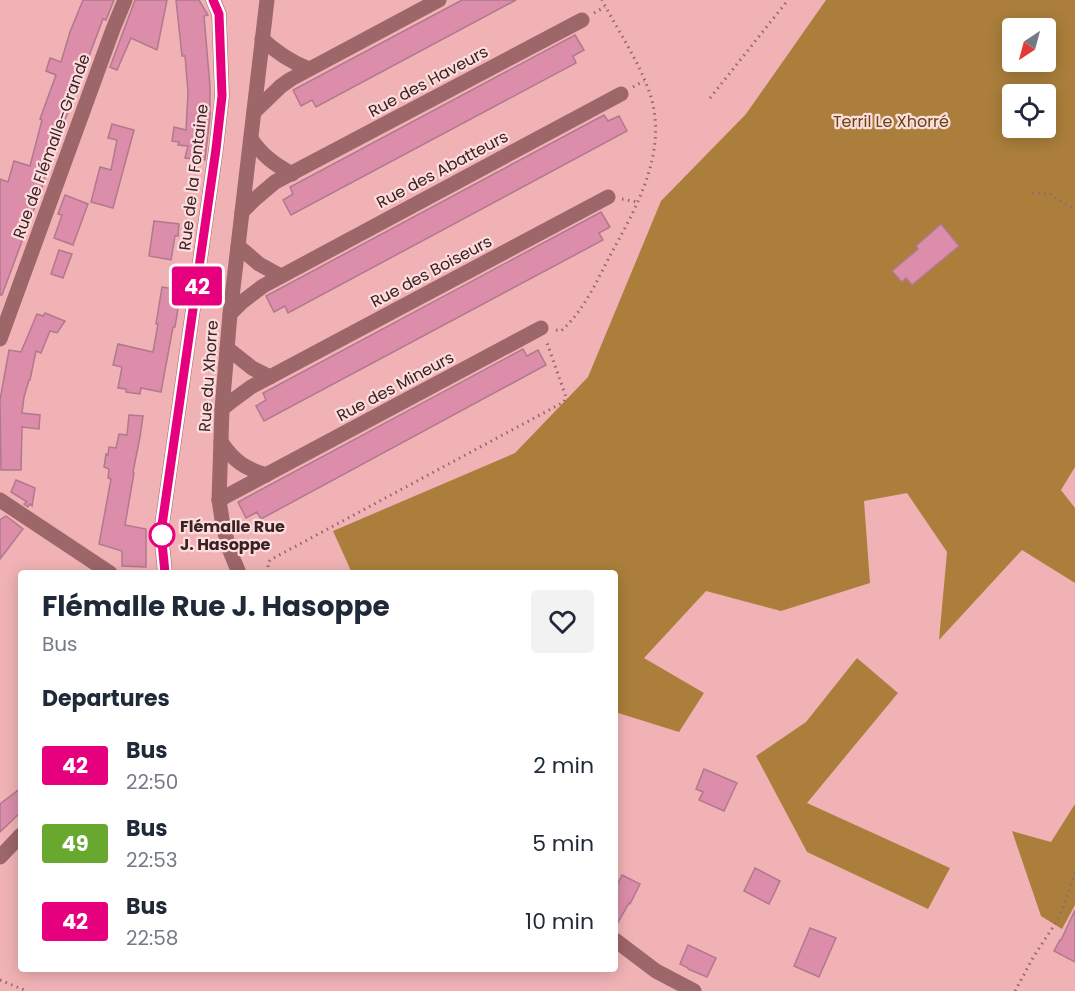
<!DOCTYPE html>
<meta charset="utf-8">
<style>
body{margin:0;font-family:Poppins,sans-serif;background:#f2f2f3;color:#1f2937;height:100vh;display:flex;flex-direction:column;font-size:22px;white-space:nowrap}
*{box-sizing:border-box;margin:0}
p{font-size:20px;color:#747a83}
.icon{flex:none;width:33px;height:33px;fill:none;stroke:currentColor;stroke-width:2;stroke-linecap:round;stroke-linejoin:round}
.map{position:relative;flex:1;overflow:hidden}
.panel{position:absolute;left:18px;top:570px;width:600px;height:402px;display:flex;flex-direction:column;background:#fff;border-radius:6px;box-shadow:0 3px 15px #0003}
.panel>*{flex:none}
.badge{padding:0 12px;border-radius:4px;font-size:21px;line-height:39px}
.needle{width:39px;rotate:216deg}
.tools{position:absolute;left:1002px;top:18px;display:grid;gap:12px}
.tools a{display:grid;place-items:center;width:54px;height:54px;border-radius:6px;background:#fff;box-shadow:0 3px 15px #0003;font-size:30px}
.map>.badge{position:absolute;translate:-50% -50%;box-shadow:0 0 0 3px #fff}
h2{padding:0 24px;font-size:22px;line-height:54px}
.round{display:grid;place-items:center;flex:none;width:63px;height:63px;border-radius:6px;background:#f2f2f3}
.overview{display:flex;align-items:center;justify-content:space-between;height:102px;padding:0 24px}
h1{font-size:28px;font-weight:700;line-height:45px}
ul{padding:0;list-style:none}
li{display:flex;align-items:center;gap:18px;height:78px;padding:0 24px}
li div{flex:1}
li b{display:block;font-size:22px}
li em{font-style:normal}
li .badge{min-width:66px;font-weight:700;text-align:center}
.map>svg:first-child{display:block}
.forest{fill:#ab7f3b;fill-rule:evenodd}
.building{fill:#db8daa;stroke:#b0798d;stroke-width:1.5}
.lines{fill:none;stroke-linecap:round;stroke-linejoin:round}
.path{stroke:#93686b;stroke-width:3;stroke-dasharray:1.5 4.5;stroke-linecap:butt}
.minor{stroke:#9d6669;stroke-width:15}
.line-casing{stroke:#fff;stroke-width:14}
.line{stroke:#e6007e;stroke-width:9}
.stop-dot{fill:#fff;stroke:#e6007e;stroke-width:3}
.labels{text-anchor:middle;stroke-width:4.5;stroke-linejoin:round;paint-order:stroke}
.street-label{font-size:16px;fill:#3a2224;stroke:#fddcdd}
.park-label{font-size:16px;fill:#654612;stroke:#fddcdd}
.stop-label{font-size:16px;font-weight:bold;fill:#3a2224;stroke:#fddcdd;text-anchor:start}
</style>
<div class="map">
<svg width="1075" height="991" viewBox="0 0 1075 991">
<rect width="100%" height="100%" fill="#f1b2b5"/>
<g class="forest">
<path d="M826 0H1075V467L1061 490 1075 508V583L1022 550 939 640 947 552 907 493 864 501 870 583 781 611 706 591 644 658 704 693 679 732 615 712V573H352L333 531 515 453 588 377 661 201 746 114ZM1012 28H1046V62H1012ZM1012 94H1046V128H1012Z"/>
<path d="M857 658 898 693 807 803 950 868 928 909 807 852 756 756 806 722Z"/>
<path d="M1075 804V905L1062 929 1041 916 1012 831 1051 842Z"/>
</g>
<g class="building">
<path d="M83 0H114L106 20 103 19 63 125H59L44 182 2 295H0V179L8 182 14 161 30 166 42 120 40 119 56 75 46 71 50 58 61 62 70 32Z"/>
<path d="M135 0H167L157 50 131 38 117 70 110 67Z"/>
<path d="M176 0H199L208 15 204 16 210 86V117L205 160 185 158 188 146 178 145 179 142 172 141 174 127 186 130 187 112 188 92 185 56H182Z"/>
<path d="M462 0H516L316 107 312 100 301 106 293 90Z"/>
<path d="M575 35 584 50 573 56 576 63 291 215 283 200 293 194 290 187Z"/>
<path d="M604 115 608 121 619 116 627 131 288 313 285 306 274 312 266 296Z"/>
<path d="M112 124 134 130 113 208 91 202 100 167 111 170 117 140 108 138Z"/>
<path d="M65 195 88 204 73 245 54 238 62 215 58 214Z"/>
<path d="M601 212 610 227 599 233 603 240 264 421 256 406 266 400 263 393Z"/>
<path d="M154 221 179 224 178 236H175L171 260 149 256Z"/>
<path d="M941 224 959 246 912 285 906 278 902 282 892 271 918 249 916 246Z"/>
<path d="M59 250 72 254 63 278 51 274Z"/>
<path d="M162 287 181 290 175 327H173L161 392 141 388 140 394 126 392V389L118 388 122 367 113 365 118 344 153 352 158 324H156Z"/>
<path d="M45 313 65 321 57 333 50 331 41 353 36 351 30 380H29L24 397 22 413 40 415 39 429 22 427 21 470H1L0 400 9 350 21 352 37 314 43 316Z"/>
<path d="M523 349 527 356 538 350 546 365 261 519 257 512 246 518 238 502Z"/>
<path d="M129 415 143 416 140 437 133 472 134 473 125 525 146 529V567L122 566V551L99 544 111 479 108 478 109 469 104 467 106 454 108 455 109 447 116 448 119 434 127 435Z"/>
<path d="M16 480 35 488 32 506 30 504 28 507 24 504 27 502 11 492Z"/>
<path d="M6 516 23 529 0 559V520Z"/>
<path d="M704 769 737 783 724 811 699 800 703 792 696 789Z"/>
<path d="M21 788V812L0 832V804Z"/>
<path d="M755 868 780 881 769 904 744 891Z"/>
<path d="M622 875 640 884 630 904 629 903 615 928V890Z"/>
<path d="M1075 910V962L1054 951 1060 940H1061Z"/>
<path d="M810 928 836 938 819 977 794 966Z"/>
<path d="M688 945 716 958 707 977 688 969V968L680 964Z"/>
</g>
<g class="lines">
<g class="path">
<path d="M594 13 605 7"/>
<path d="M633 87 644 81"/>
<path d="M710 98 788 0"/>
<path d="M1032 193 1050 194 1075 210"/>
<path d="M622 199 637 202"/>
<path d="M556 330 561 331C585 310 598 278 613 250 639 203 668 149 650 94 639 61 618 31 602 0"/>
<path d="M268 573V563L270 560 564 402 566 397 546 340"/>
<path d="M0 980 27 991"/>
<path d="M1015 991 1034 956 1057 921 1065 903 1075 872"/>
</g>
<g class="minor">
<path d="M262 39C277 53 291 62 309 69"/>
<path d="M254 112 281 86 291 79 439 0"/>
<path d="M251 139C263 156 274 164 292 174"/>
<path d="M242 212 255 199 275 182 582 20"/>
<path d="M238 246 259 264 281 276"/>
<path d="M230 314 242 302 263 286 621 94"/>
<path d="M0 339 113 29 125 0"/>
<path d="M227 348 252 368 270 377"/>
<path d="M222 409 232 401 251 387 608 197"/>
<path d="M221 442C234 461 244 468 266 475"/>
<path d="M0 500 110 573"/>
<path d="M219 500 541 328"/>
<path d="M165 573 161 532 216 149 222 96 219 14 213 0"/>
<path d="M239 573 230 551 223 526 219 500 222 409 230 314 267 0"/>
<path d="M0 857 21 835"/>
<path d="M615 940 656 971 694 991"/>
</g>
</g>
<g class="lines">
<g class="line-casing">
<path id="line" d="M165 573 161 532 216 149 222 96 219 14 213 0"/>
</g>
<use href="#line" class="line"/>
</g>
<circle class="stop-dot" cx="162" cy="535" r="12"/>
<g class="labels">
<g class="street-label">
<text transform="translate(428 81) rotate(-28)" y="6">Rue des Haveurs</text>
<text transform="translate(51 146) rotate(-70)" y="6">Rue de Flémalle-Grande</text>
<text transform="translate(442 169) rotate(-28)" y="6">Rue des Abatteurs</text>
<text transform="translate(193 177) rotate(-83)" y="6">Rue de la Fontaine</text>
<text transform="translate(431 271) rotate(-28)" y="6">Rue des Boiseurs</text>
<text transform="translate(208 376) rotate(-86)" y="6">Rue du Xhorre</text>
<text transform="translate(395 386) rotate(-28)" y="6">Rue des Mineurs</text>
</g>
<g class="park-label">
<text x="891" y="127">Terril Le Xhorré</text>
</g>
<g class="stop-label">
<text x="180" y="532">Flémalle Rue<tspan x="180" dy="18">J. Hasoppe</tspan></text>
</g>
</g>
</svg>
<div class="tools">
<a><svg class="needle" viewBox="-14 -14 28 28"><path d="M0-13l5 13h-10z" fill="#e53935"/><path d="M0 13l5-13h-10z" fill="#747a83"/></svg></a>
<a><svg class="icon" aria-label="locate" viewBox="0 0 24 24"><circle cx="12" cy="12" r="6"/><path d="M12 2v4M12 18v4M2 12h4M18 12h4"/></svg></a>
</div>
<b class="badge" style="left:197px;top:286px;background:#e6007e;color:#fff">42</b>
<section class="panel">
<div class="overview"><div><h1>Flémalle Rue J. Hasoppe</h1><p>Bus</p></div><a class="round"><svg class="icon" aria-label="heart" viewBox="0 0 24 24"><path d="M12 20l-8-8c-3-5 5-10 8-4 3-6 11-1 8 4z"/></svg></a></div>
<h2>Departures</h2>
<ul>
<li><span class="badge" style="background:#e6007e;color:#fff">42</span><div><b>Bus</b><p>22:50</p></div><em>2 min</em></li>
<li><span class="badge" style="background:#69a82f;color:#fff">49</span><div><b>Bus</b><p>22:53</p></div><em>5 min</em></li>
<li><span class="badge" style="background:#e6007e;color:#fff">42</span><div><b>Bus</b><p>22:58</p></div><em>10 min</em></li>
</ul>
</section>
</div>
